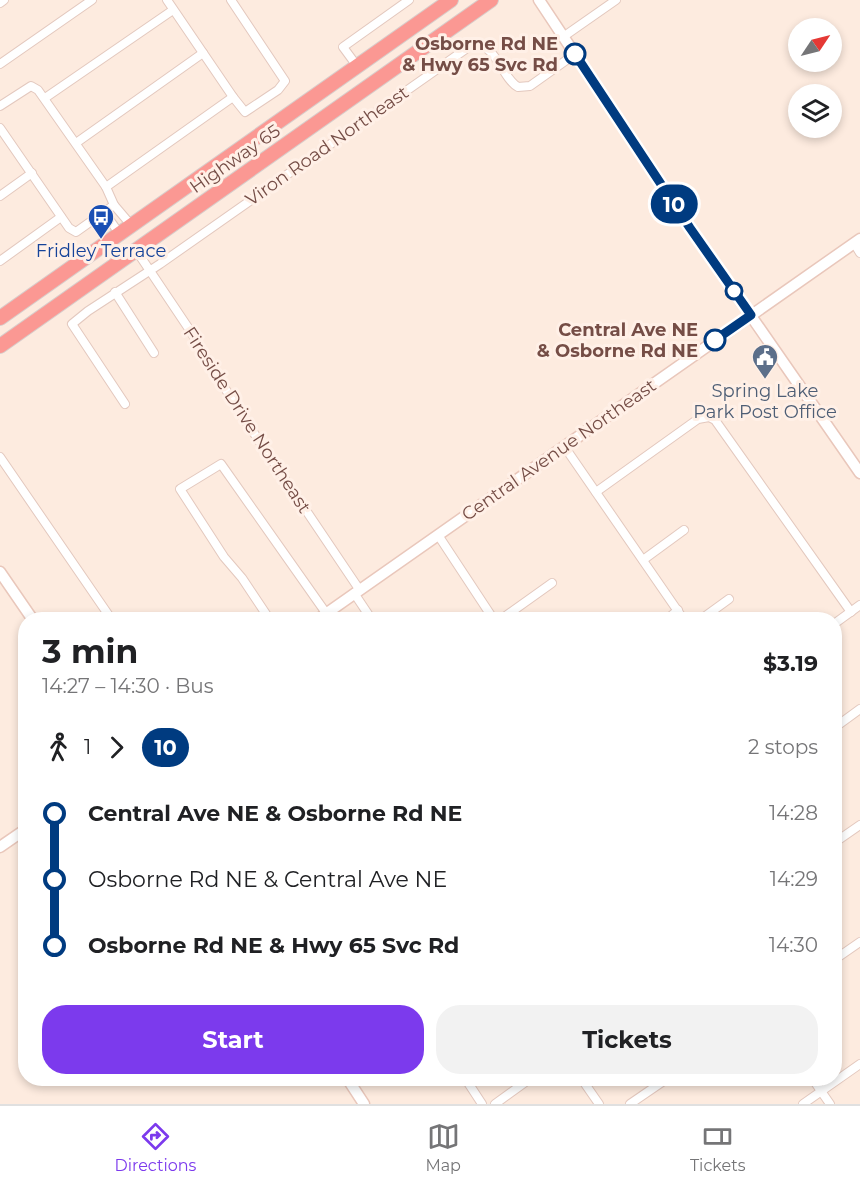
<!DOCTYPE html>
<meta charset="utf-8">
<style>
body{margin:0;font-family:Montserrat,sans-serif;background:#f2f2f2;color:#202124;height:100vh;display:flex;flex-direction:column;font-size:22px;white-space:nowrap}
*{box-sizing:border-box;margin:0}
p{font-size:20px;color:#757577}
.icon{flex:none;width:33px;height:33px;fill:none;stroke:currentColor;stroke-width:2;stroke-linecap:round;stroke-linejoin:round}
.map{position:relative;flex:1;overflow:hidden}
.panel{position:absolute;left:18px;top:612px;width:824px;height:474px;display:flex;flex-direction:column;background:#fff;border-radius:24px;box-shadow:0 3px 9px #0003}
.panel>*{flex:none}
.badge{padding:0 12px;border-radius:20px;font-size:21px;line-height:39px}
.needle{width:39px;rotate:55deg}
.tools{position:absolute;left:788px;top:18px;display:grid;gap:12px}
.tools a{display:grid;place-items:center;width:54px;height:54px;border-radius:50%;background:#fff;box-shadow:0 3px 9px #0003;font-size:30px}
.map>.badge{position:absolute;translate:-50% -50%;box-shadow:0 0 0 3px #fff}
.legs{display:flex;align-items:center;gap:9px;height:66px;padding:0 24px;font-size:20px}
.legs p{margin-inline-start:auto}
.head{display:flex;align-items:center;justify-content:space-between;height:102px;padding:0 24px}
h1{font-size:33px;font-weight:700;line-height:45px}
.action{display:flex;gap:12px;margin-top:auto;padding:12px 24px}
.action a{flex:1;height:69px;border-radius:24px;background:#7c3aed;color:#fff;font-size:24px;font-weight:700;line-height:69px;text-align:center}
.action a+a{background:#f2f2f2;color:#202124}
ul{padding:0 24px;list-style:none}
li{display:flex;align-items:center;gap:21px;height:66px;font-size:22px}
li i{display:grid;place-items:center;width:9px;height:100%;margin:0 8px;background:currentColor}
li i::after{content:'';width:15px;height:15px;margin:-8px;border:4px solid;border-radius:50%;background:#fff}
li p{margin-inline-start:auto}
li:first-child i{background:linear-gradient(#0000 50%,currentColor 0)}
li:last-child i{background:linear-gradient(currentColor 50%,#0000 0)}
.tab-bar{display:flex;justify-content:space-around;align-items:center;height:84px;border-top:2px solid #e0e0e0;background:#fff;font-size:16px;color:#757577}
.tab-bar a{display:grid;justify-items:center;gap:3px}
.tab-bar .active{color:#7c3aed}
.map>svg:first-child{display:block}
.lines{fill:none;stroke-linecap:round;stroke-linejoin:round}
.street-casing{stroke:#e3c8be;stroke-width:10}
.secondary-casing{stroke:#e9c7bb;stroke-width:13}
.highway-casing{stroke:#d8cdcb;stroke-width:16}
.street{stroke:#fff;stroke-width:8}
.secondary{stroke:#fff;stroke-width:10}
.highway{stroke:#fb9893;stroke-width:14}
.line-1-casing{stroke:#fff;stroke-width:14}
.line-1{stroke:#003b80;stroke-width:9}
.stop-1-dot{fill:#fff;stroke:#003b80;stroke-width:3}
.labels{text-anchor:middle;stroke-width:6;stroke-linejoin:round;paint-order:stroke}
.stop-label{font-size:18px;font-weight:bold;fill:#754d46;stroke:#fff0e7;text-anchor:end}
.street-label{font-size:18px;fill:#754d46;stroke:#fff0e7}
.transit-label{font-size:18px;fill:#164399;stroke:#fff0e7}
.service-label{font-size:18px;fill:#4e5e75;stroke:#fff0e7}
</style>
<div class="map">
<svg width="860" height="1104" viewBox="0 0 860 1104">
<rect width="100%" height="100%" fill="#fdebdf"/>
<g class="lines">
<g class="street-casing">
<g id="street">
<path d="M167 0 233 97 245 112 278 90 285 81 231 0"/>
<path d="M0 3 4 0"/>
<path d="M563 37 616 0"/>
<path d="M0 64 92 0"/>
<path d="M357 66 343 47 409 0"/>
<path d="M45 98 173 10"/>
<path d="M0 106 31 86 38 90 106 187 114 205 76 232 69 228 0 128"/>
<path d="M76 143 203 53"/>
<path d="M106 187 233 97"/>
<path d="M0 196 32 173"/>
<path d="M114 205 131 225"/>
<path d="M104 212 119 233"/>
<path d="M854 243 860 253"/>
<path d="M136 250 189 329 237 408 359 589"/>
<path d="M0 261 61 217"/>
<path d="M115 292 154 353"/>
<path d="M125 404 72 324 88 311 160 264 473 44C497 44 501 77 518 87L530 86 575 54"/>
<path d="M564 446 684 620"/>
<path d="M0 457 112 620"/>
<path d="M596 492 698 419 709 417 715 420 851 612"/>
<path d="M438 535 494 620"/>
<path d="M643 560 684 530"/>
<path d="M354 593 372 620"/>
<path d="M270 620 242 578 224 557 180 489 221 464 326 613"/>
<path d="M500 620 552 583"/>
<path d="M666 620 678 610"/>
<path d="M700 620 729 599"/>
<path d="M834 624 860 605"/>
<path d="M834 728 860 709"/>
<path d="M834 843 860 825"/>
<path d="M834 960 860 942"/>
<path d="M465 1078 482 1104"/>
<path d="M581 1078 599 1104"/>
<path d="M812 1078 830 1104"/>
<path d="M495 1104 531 1078"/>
<path d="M630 1104 668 1078"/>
<path d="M803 1104 860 1064"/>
</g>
</g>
<g class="secondary-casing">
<g id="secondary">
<path d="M539 0 690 228 860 473"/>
<path d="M0 572 33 620"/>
<path d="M317 620 860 239"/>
<path d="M0 847 26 829"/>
<path d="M347 1078 364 1104"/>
</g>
</g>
<g class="highway-casing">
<g id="highway">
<path d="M0 318 451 0"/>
<path d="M0 346 491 0"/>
</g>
</g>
<use href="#street" class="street"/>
<use href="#secondary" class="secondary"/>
<use href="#highway" class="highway"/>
</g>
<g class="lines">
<g class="line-1-casing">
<path id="line-1" d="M575 54 690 228 751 315 715 340"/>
</g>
<use href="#line-1" class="line-1"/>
</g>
<defs>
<g id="bus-pin" transform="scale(1.35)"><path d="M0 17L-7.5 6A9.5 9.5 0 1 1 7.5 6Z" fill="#1a4fb4" stroke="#fff0e7"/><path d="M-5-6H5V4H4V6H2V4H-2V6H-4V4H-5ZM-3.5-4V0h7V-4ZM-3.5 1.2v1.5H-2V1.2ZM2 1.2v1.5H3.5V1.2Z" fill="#fff"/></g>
<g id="civic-pin" transform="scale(1.35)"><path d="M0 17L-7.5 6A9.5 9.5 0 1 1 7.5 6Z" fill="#5c6f8a" stroke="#fff0e7"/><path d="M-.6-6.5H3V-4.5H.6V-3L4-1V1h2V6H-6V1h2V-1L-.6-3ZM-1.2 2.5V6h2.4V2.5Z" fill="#fff"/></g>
</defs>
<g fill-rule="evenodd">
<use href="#bus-pin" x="101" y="217"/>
<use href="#civic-pin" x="765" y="357"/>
</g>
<g class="stop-1-dot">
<circle cx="575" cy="54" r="10"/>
<circle cx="734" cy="291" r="8"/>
<circle cx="715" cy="340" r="10"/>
</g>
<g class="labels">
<g class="stop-label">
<text x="558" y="50">Osborne Rd NE<tspan x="558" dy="21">&amp; Hwy 65 Svc Rd</tspan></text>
<text x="698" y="336">Central Ave NE<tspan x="698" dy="21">&amp; Osborne Rd NE</tspan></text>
</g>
<g class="street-label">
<text transform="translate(327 146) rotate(-35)" y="6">Viron Road Northeast</text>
<text transform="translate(235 159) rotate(-35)" y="6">Highway 65</text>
<text transform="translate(247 420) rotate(57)" y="6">Fireside Drive Northeast</text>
<text transform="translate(559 450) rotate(-35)" y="6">Central Avenue Northeast</text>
</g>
<g class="transit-label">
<text x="101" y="257">Fridley Terrace</text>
</g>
<g class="service-label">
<text x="765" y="397">Spring Lake<tspan x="765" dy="21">Park Post Office</tspan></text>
</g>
</g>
</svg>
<div class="tools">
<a><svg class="needle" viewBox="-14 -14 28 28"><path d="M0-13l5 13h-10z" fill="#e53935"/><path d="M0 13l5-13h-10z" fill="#757577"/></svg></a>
<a><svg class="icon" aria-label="layers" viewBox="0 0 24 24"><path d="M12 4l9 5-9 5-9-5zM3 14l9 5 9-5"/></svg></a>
</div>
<b class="badge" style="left:674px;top:204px;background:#003b80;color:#fff">10</b>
<section class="panel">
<div class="head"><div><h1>3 min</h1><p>14:27 – 14:30 · Bus</p></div><b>$3.19</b></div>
<div class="legs"><svg class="icon" aria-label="walk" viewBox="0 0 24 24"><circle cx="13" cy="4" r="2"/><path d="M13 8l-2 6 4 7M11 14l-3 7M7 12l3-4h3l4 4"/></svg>1<svg class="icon" aria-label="forward" viewBox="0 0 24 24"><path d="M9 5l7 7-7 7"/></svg><b class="badge" style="background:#003b80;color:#fff">10</b><p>2 stops</p></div>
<ul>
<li><i style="color:#003b80"></i><b>Central Ave NE &amp; Osborne Rd NE</b><p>14:28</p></li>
<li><i style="color:#003b80"></i><span>Osborne Rd NE &amp; Central Ave NE</span><p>14:29</p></li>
<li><i style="color:#003b80"></i><b>Osborne Rd NE &amp; Hwy 65 Svc Rd</b><p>14:30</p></li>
</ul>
<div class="action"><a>Start</a><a>Tickets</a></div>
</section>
</div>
<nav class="tab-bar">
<a class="active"><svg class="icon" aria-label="directions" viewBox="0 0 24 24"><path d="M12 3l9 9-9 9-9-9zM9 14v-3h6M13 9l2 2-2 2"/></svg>Directions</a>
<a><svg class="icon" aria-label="map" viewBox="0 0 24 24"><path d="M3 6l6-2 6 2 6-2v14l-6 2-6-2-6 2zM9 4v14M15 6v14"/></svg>Map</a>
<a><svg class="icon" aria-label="tickets" viewBox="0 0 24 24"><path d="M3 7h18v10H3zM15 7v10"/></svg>Tickets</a>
</nav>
